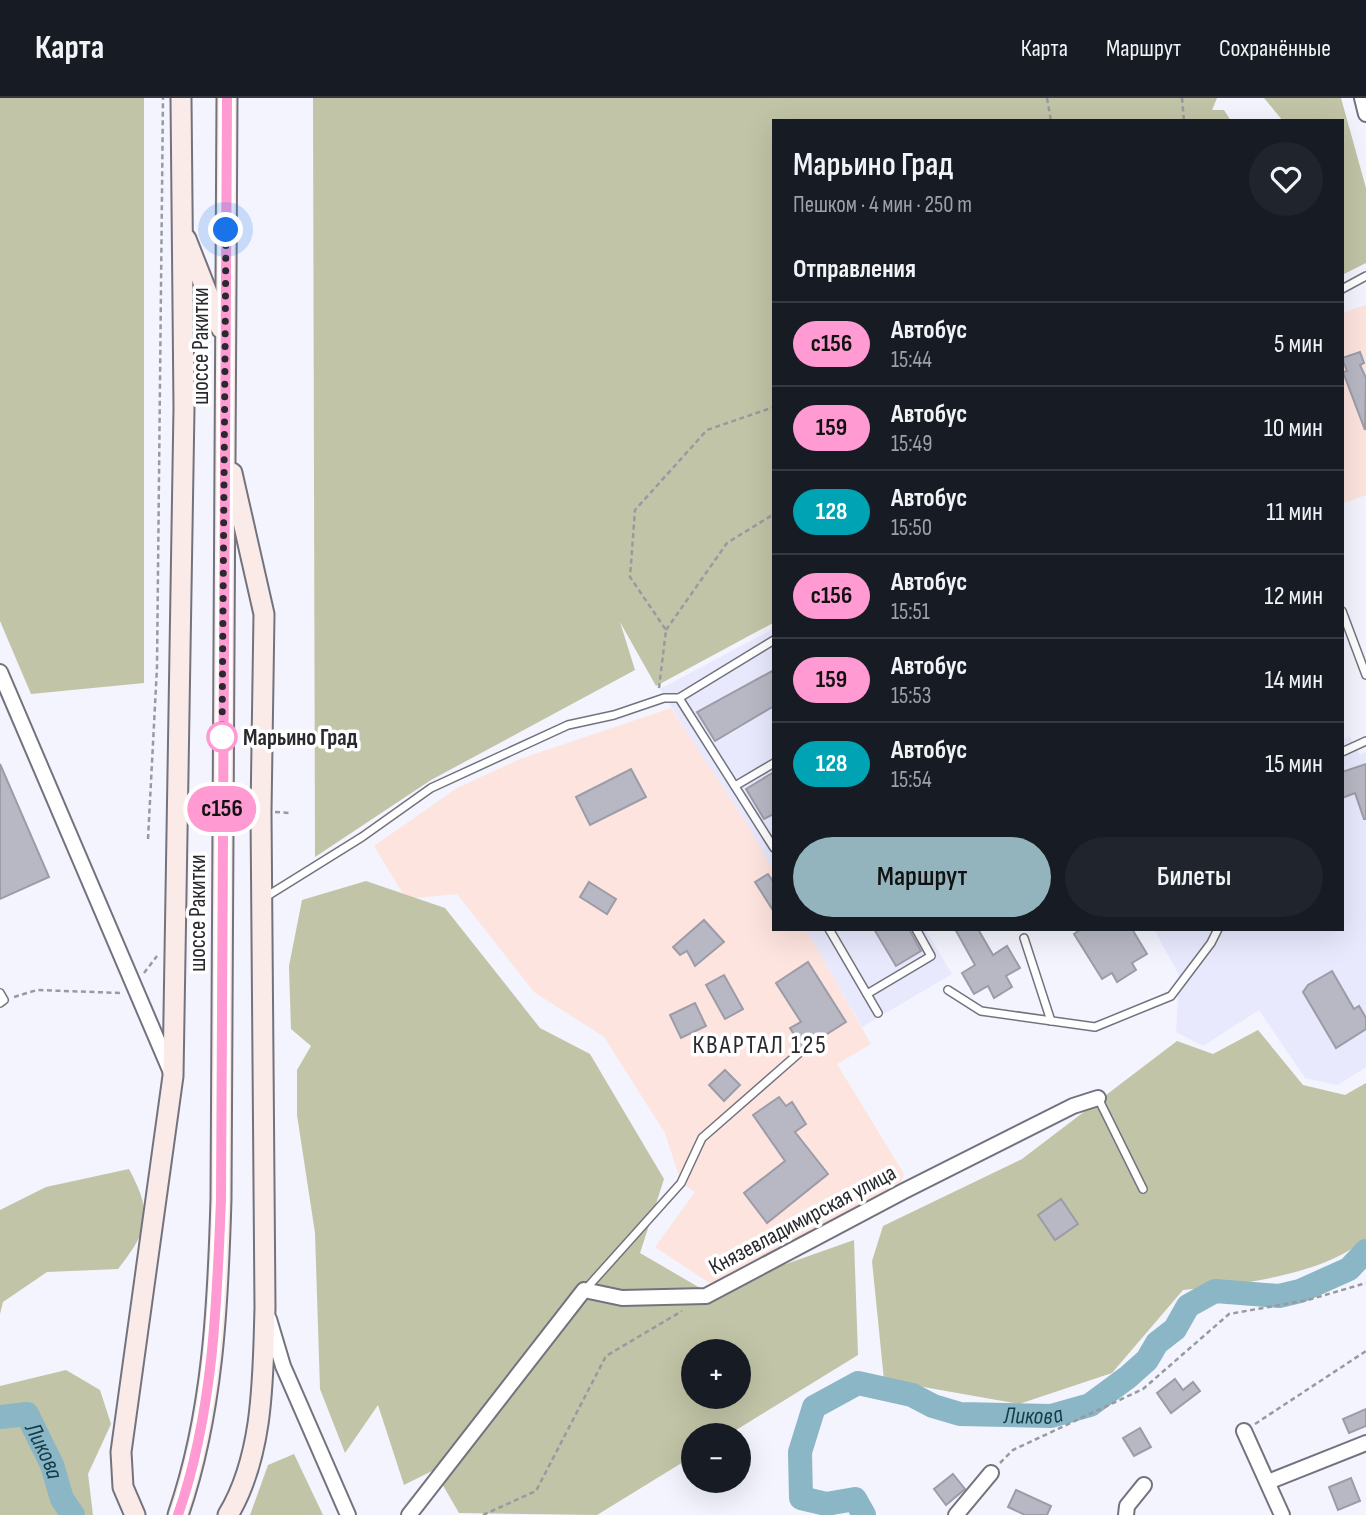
<!DOCTYPE html>
<html lang="ru">
<meta charset="utf-8">
<style>
body{margin:0;font-family:"Sofia Sans Condensed",sans-serif;background:#20242c;color:#f1f3f6;height:100vh;display:flex;flex-direction:column;font-size:26px;white-space:nowrap}
*{box-sizing:border-box;margin:0}
p{font-size:23px;color:#9ea1a6}
.icon{flex:none;width:38px;height:38px;fill:none;stroke:currentColor;stroke-width:2;stroke-linecap:round;stroke-linejoin:round}
.map{position:relative;flex:1;overflow:hidden}
.side{position:absolute;left:772px;top:21px;width:572px;height:812px;display:flex;flex-direction:column;background:#171b24;border-radius:0px;box-shadow:0 7px 28px #0002}
.side>*{flex:none}
.badge{padding:0 14px;border-radius:23px;font-size:24px;line-height:46px}
.fabs{position:absolute;left:681px;top:1241px;display:grid;gap:14px}
.fabs a{display:grid;place-items:center;width:70px;height:70px;border-radius:50%;background:#171b24;box-shadow:0 7px 28px #0002;font-size:35px}
.you{position:absolute;width:35px;height:35px;margin:-18px;border:5px solid #fff;border-radius:50%;background:#1a73e8;box-shadow:0 0 0 10px #1a73e833}
.map>.badge{position:absolute;translate:-50% -50%;box-shadow:0 0 0 4px #fff}
h2{padding:0 21px;font-size:26px;line-height:63px}
.round{display:grid;place-items:center;flex:none;width:74px;height:74px;border-radius:37px;background:#20242c}
.headline{display:flex;align-items:center;justify-content:space-between;height:119px;padding:0 21px}
h1{font-size:33px;font-weight:600;line-height:52px}
.primary-button{display:flex;gap:14px;margin-top:auto;padding:14px 21px}
.primary-button a{flex:1;height:80px;border-radius:42px;background:#93b4bc;color:#111;font-size:28px;font-weight:600;line-height:80px;text-align:center}
.primary-button a+a{background:#20242c;color:#f1f3f6}
ul{padding:0;list-style:none}
li{display:flex;align-items:center;gap:21px;height:84px;padding:0 21px;border-top:2px solid #363941}
li div{flex:1}
li b{display:block;font-size:26px}
li em{font-style:normal}
li .badge{min-width:77px;font-weight:700;text-align:center}
header{display:flex;align-items:center;gap:42px;box-sizing:border-box;height:98px;padding:0 35px;background:#171b24;border-bottom:2px solid #363941}
header strong{font-size:33px}
nav{display:flex;gap:38px;margin-inline-start:auto;font-size:24px}
.map>svg:first-child{display:block}
.built{fill:#e8e9fd}
.education{fill:#fee4df}
.green{fill:#c1c4a6;fill-rule:evenodd}
.lines{fill:none;stroke-linecap:round;stroke-linejoin:round}
.river{stroke:#8ab6c5;stroke-width:24}
.building{fill:#b7b8c4;stroke:#9c9ca8;stroke-width:2}
.lane-casing{stroke:#73737e;stroke-width:10}
.street-casing{stroke:#73737e;stroke-width:18}
.secondary-casing{stroke:#73737e;stroke-width:23}
.path{stroke:#999aa1;stroke-width:2.5;stroke-dasharray:5 3.5;stroke-linecap:butt}
.lane{stroke:#fff;stroke-width:7}
.street{stroke:#fff;stroke-width:14}
.secondary{stroke:#faebe9;stroke-width:19}
.line-casing{stroke:#fff;stroke-width:16}
.line{stroke:#ff9ad2;stroke-width:10}
.walk{stroke:#29292e;stroke-width:7;stroke-dasharray:0 12.6}
.stop-dot{fill:#fff;stroke:#ff9ad2;stroke-width:3.5}
.labels{text-anchor:middle;stroke-width:7;stroke-linejoin:round;paint-order:stroke}
.street-label{font-size:23px;fill:#29292e;stroke:#fff}
.stop-label{font-size:23px;font-weight:bold;fill:#29292e;stroke:#fff;text-anchor:start}
.water-label{font-size:24px;font-style:italic;fill:#133c48;stroke:#fff}
.quarter-label{font-size:26px;letter-spacing:2px;fill:#29292e;stroke:#fff}
</style>
<header>
<strong>Карта</strong>
<nav><a>Карта</a><a>Маршрут</a><a>Сохранённые</a></nav>
</header>
<div class="map">
<svg width="1366" height="1417" viewBox="0 0 1366 1417">
<rect width="100%" height="100%" fill="#f3f4fd"/>
<g class="built">
<path d="M773 531V773L660 591Z"/>
<path d="M1350 639 1360 657 1366 654V969L1338 987 1305 980 1259 912 1203 948 1176 934 1179 877 1154 831H1342V642Z"/>
<path d="M806 831H925L952 876 862 929Z"/>
</g>
<g class="education">
<path d="M1366 207V397L1342 406V215Z"/>
<path d="M671 610 749 729 773 773 774 831H806L871 946 837 966 904 1076 898 1092 714 1188 655 1149 695 1094 681 1085 665 1035 604 939 534 894 457 796 406 801 374 748 457 690 520 661Z"/>
</g>
<g class="green">
<path d="M0 0H144V585L31 596 0 523Z"/>
<path d="M313 0H1217L1212 12H1224L1231 23H774L773 525 656 588 620 524 635 572 431 682 315 759Z"/>
<path d="M1264 0H1341L1366 90V165L1342 177V23H1283Z"/>
<path d="M366 783 445 810 540 930 590 956 664 1081 640 1155 707 1194 854 1142 858 1257 728 1337H693V1358L597 1417 459 1415 434 1372 404 1387 378 1307 345 1355 320 1291 315 1135 297 1017V972L311 948 291 931 289 868 302 802ZM693 1253H738V1298H693Z"/>
<path d="M1258 932 1303 987 1345 997 1366 985V1141C1320 1178 1241 1186 1183 1192L1112 1275 1019 1306 884 1282 872 1163 883 1128 1022 1061 1177 943 1213 956Z"/>
<path d="M129 1071C153 1116 149 1132 118 1171L47 1174 3 1204 0 1216V1112L46 1089Z"/>
<path d="M66 1272 100 1292 111 1326 88 1376 93 1417H0V1288Z"/>
<path d="M294 1356 323 1417H250L268 1367Z"/>
</g>
<g class="lines">
<g class="river">
<path id="s1" d="M0 1319 27 1316 52 1367 62 1401 73 1417"/>
<path id="s2" d="M864 1417 855 1401 826 1406 801 1400 800 1354 814 1309 858 1285 912 1297 933 1308 960 1316 1051 1318 1090 1307 1128 1279 1147 1262 1157 1245 1175 1231 1188 1208 1215 1193 1279 1198 1300 1193 1349 1171 1366 1153"/>
</g>
</g>
<g class="building">
<path d="M1360 254 1364 265 1360 267 1366 280 1365 332 1343 274 1347 273 1342 260Z"/>
<path d="M774 572V608L715 643 697 614Z"/>
<path d="M0 666 49 779 0 801Z"/>
<path d="M1366 666V721H1364L1355 695 1342 700V674Z"/>
<path d="M631 671 646 699 590 727 576 699Z"/>
<path d="M774 674V716L764 721 746 691Z"/>
<path d="M768 776 774 785V814L755 784Z"/>
<path d="M589 784 616 801 607 816 580 799Z"/>
<path d="M704 822 724 844 695 868 687 853 680 857 673 849Z"/>
<path d="M874 831H909L921 853 896 868Z"/>
<path d="M955 831H978L993 857 1007 848 1020 870 1006 878 1012 889 994 900 988 888 974 896 962 875 975 867Z"/>
<path d="M1081 831H1132L1147 856 1132 865 1136 872 1117 884 1112 875 1102 881 1074 836Z"/>
<path d="M808 864 846 924 803 951 790 930 801 924 776 885Z"/>
<path d="M1332 873 1354 911 1359 908 1366 920V931L1336 950 1303 894 1308 887Z"/>
<path d="M724 877 743 911 725 921 706 887Z"/>
<path d="M695 905 706 928 681 940 670 917Z"/>
<path d="M725 972 740 987 724 1003 709 987Z"/>
<path d="M779 999 786 1008 792 1004 806 1026 795 1034 828 1076 767 1125 744 1095 785 1063 753 1017Z"/>
<path d="M1061 1101 1078 1126 1055 1142 1038 1117Z"/>
<path d="M1175 1281 1183 1292 1193 1284 1200 1293 1171 1315 1157 1295Z"/>
<path d="M1366 1311V1328L1349 1335 1343 1321Z"/>
<path d="M1140 1330 1151 1349 1134 1358 1123 1340Z"/>
<path d="M953 1376 965 1391 946 1407 934 1391Z"/>
<path d="M1351 1380 1360 1403 1338 1412 1329 1389Z"/>
<path d="M1016 1392 1051 1408 1047 1417H1025L1008 1409Z"/>
</g>
<g class="lines">
<g class="lane-casing">
<g id="lane">
<path d="M1342 191 1366 178"/>
<path d="M1342 513 1366 577"/>
<path d="M679 600 774 750"/>
<path d="M1342 654 1366 643"/>
<path d="M735 688 774 665"/>
<path d="M264 800 362 739 431 690 568 627 614 617 664 600H679L774 542"/>
<path d="M829 831 878 915"/>
<path d="M1024 840 1051 923"/>
<path d="M948 892 981 913 1095 929 1171 898 1211 845 1218 831"/>
<path d="M0 895 4 902 0 905"/>
<path d="M867 896 931 858 916 831"/>
<path d="M1098 1000 1143 1091"/>
<path d="M585 1192 681 1085 702 1040 798 956"/>
</g>
</g>
<g class="street-casing">
<g id="street">
<path d="M1362 0 1366 16"/>
<path d="M0 574 170 972"/>
<path d="M269 1221 283 1268 348 1417"/>
<path d="M1244 1333 1282 1417"/>
<path d="M1268 1384 1366 1345"/>
<path d="M409 1417 584 1192 622 1200 706 1198 904 1093 1073 1008 1098 1000"/>
<path d="M956 1417 991 1375"/>
<path d="M1126 1417 1127 1408 1144 1387"/>
</g>
</g>
<g class="secondary-casing">
<g id="secondary">
<path d="M186 141 221 230"/>
<path d="M135 1417 123 1389 121 1354 173 978 184 310 181 0"/>
<path d="M178 1417C213 1316 218 1207 221 1101L227 0"/>
<path d="M228 1417C264 1357 263 1278 265 1210L261 714 264 516 232 375"/>
</g>
</g>
<g class="path">
<path d="M1047 0 1051 23"/>
<path d="M1182 0 1184 23"/>
<path d="M666 532 727 445 774 416"/>
<path d="M659 590 666 532 630 479 635 412 707 332 774 309"/>
<path d="M192 710 206 711"/>
<path d="M275 714 289 715"/>
<path d="M148 741 157 569 163 0"/>
<path d="M144 875 157 858"/>
<path d="M14 899 37 892 122 895"/>
<path d="M1255 1326 1366 1253"/>
<path d="M1000 1365 1013 1352 1143 1291 1229 1216 1308 1202 1366 1185"/>
<path d="M483 1417 536 1393 606 1258 682 1213"/>
</g>
<use href="#lane" class="lane"/>
<use href="#street" class="street"/>
<use href="#secondary" class="secondary"/>
</g>
<g class="lines">
<g class="line-casing">
<path id="line" d="M178 1417C213 1316 217 1207 221 1101L227 0"/>
</g>
<use href="#line" class="line"/>
<path class="walk" d="M222 639 226 132"/>
</g>
<circle class="stop-dot" cx="222" cy="639" r="14"/>
<g class="labels">
<g class="street-label">
<text transform="translate(200 248) rotate(-90)" y="8">шоссе Ракитки</text>
<text transform="translate(197 815) rotate(-90)" y="8">шоссе Ракитки</text>
<text transform="translate(802 1121) rotate(-28)" y="8">Князевладимирская улица</text>
</g>
<g class="stop-label">
<text x="243" y="647">Марьино Град</text>
</g>
<g class="water-label">
<text dy="8" stroke="none"><textPath href="#s2" startOffset="397">Ликова</textPath></text>
<text dy="8" stroke="none"><textPath href="#s1" startOffset="68">Ликова</textPath></text>
</g>
<g class="quarter-label">
<text x="760" y="955">КВАРТАЛ 125</text>
</g>
</g>
</svg>
<div class="fabs">
<a>+</a>
<a>−</a>
</div>
<div class="you" style="left:226px;top:132px"></div>
<b class="badge" style="left:222px;top:711px;background:#ff9ad2;color:#111">с156</b>
<section class="side">
<div class="headline"><div><h1>Марьино Град</h1><p>Пешком · 4 мин · 250 m</p></div><a class="round"><svg class="icon" aria-label="heart" viewBox="0 0 24 24"><path d="M12 20l-8-8c-3-5 5-10 8-4 3-6 11-1 8 4z"/></svg></a></div>
<h2>Отправления</h2>
<ul>
<li><span class="badge" style="background:#ff9ad2;color:#111">с156</span><div><b>Автобус</b><p>15:44</p></div><em>5 мин</em></li>
<li><span class="badge" style="background:#ff9ad2;color:#111">159</span><div><b>Автобус</b><p>15:49</p></div><em>10 мин</em></li>
<li><span class="badge" style="background:#00a3b4;color:#fff">128</span><div><b>Автобус</b><p>15:50</p></div><em>11 мин</em></li>
<li><span class="badge" style="background:#ff9ad2;color:#111">с156</span><div><b>Автобус</b><p>15:51</p></div><em>12 мин</em></li>
<li><span class="badge" style="background:#ff9ad2;color:#111">159</span><div><b>Автобус</b><p>15:53</p></div><em>14 мин</em></li>
<li><span class="badge" style="background:#00a3b4;color:#fff">128</span><div><b>Автобус</b><p>15:54</p></div><em>15 мин</em></li>
</ul>
<div class="primary-button"><a>Маршрут</a><a>Билеты</a></div>
</section>
</div>
